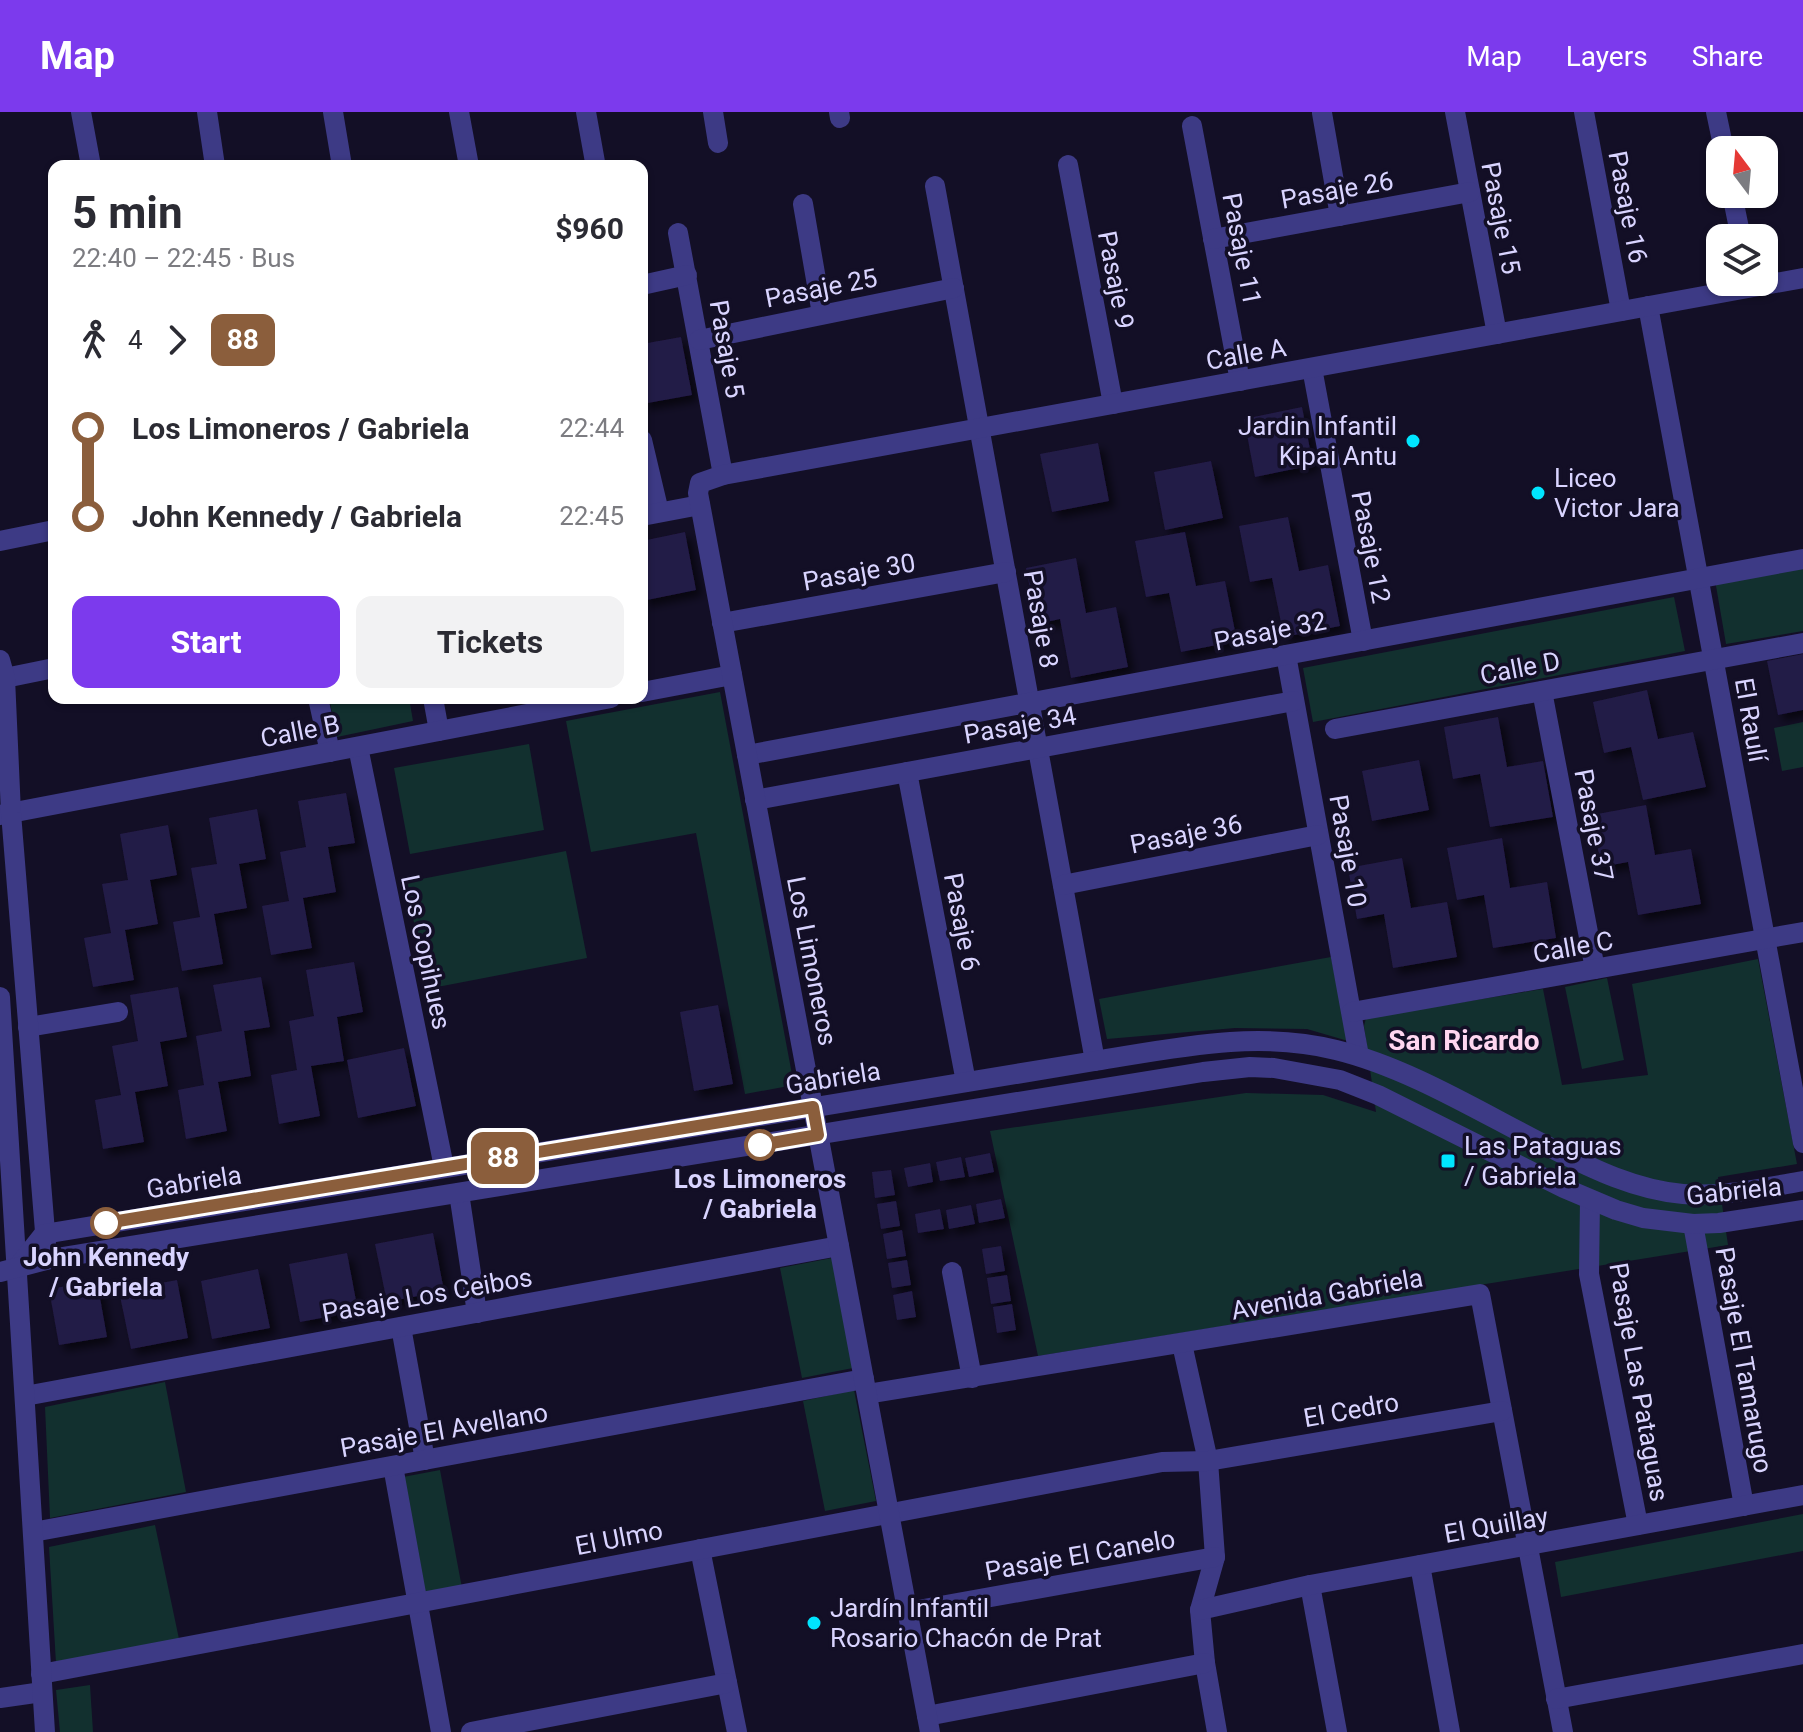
<!DOCTYPE html>
<meta charset="utf-8">
<style>
body{margin:0;font-family:Roboto,sans-serif;background:#f2f2f3;color:#2b2b33;height:100vh;display:flex;flex-direction:column;font-size:30px;white-space:nowrap}
*{box-sizing:border-box;margin:0}
p{font-size:26px;color:#7c7c81}
.icon{flex:none;width:44px;height:44px;fill:none;stroke:currentColor;stroke-width:2;stroke-linecap:round;stroke-linejoin:round}
.map{position:relative;flex:1;overflow:hidden}
.side{position:absolute;left:48px;top:48px;width:600px;height:544px;display:flex;flex-direction:column;background:#fff;border-radius:16px;box-shadow:0 2px 6px #0004}
.side>*{flex:none}
.badge{padding:0 16px;border-radius:12px;font-size:28px;line-height:52px}
.needle{width:52px;rotate:344deg}
.buttons{position:absolute;left:1706px;top:24px;display:grid;gap:16px}
.buttons a{display:grid;place-items:center;width:72px;height:72px;border-radius:16px;background:#fff;box-shadow:0 2px 6px #0004;font-size:40px}
.map>.badge{position:absolute;translate:-50% -50%;box-shadow:0 0 0 4px #fff}
.legs{display:flex;align-items:center;gap:12px;height:88px;padding:0 24px;font-size:26px}
.legs p{margin-inline-start:auto}
.overview{display:flex;align-items:center;justify-content:space-between;height:136px;padding:0 24px}
h1{font-size:44px;font-weight:700;line-height:60px}
.action{display:flex;gap:16px;margin-top:auto;padding:16px 24px}
.action a{flex:1;height:92px;border-radius:16px;background:#7c3aed;color:#fff;font-size:32px;font-weight:700;line-height:92px;text-align:center}
.action a+a{background:#f2f2f3;color:#2b2b33}
ul{padding:0 24px;list-style:none}
li{display:flex;align-items:center;gap:28px;height:88px;font-size:30px}
li i{display:grid;place-items:center;width:12px;height:100%;margin:0 10px;background:currentColor}
li i::after{content:'';width:20px;height:20px;margin:-10px;border:6px solid;border-radius:50%;background:#fff}
li p{margin-inline-start:auto}
li:first-child i{background:linear-gradient(#0000 50%,currentColor 0)}
li:last-child i{background:linear-gradient(currentColor 50%,#0000 0)}
header{display:flex;align-items:center;gap:48px;box-sizing:border-box;height:112px;padding:0 40px;background:#7c3aed;color:#fff}
header strong{font-size:38px}
nav{display:flex;gap:44px;margin-inline-start:auto;font-size:28px}
.map>svg:first-child{display:block}
.green{fill:#12302f}
.building{fill:#241b47;filter:url(#shadow)}
.lines{fill:none;stroke-linecap:round;stroke-linejoin:round}
.minor{stroke:#3d3a85;stroke-width:20}
.tertiary{stroke:#3d3a85;stroke-width:20}
.line-1-casing{stroke:#fff;stroke-width:18}
.line-1{stroke:#8b5e3c;stroke-width:12}
.poi-dot{fill:#00e5ff;stroke:#130f26;stroke-width:3}
.stop-1-dot{fill:#fff;stroke:#8b5e3c;stroke-width:4}
.labels{text-anchor:middle;stroke-width:7;stroke-linejoin:round;paint-order:stroke}
.street-label{font-size:26px;fill:#d9d4ff;stroke:#130f26}
.poi-label{font-size:26px;fill:#d9d4ff;stroke:#130f26;text-anchor:start}
.stop-label{font-size:26px;font-weight:bold;fill:#d9d4ff;stroke:#130f26}
.neighbourhood-label{font-size:28px;font-weight:bold;fill:#ffd6f0;stroke:#130f26}
</style>
<header>
<strong>Map</strong>
<nav><a>Map</a><a>Layers</a><a>Share</a></nav>
</header>
<div class="map">
<svg width="1803" height="1620" viewBox="0 0 1803 1620">
<defs>
<filter id="shadow"><feDropShadow dx="6" dy="6" stdDeviation="4" flood-color="#0009"/></filter>
</defs>
<rect width="100%" height="100%" fill="#130f26"/>
<g class="green">
<path d="M1803 453V519L1726 532 1715 468Z"/>
<path d="M1674 485 1685 539 1313 610 1303 556Z"/>
<path d="M720 580 794 973 745 982 696 721 591 740 566 609Z"/>
<path d="M329 586H409L413 609 337 625Z"/>
<path d="M1803 610V655L1782 659 1774 616Z"/>
<path d="M529 632 544 718 410 742 394 656Z"/>
<path d="M566 739 587 846 427 877 406 770Z"/>
<path d="M1331 845 1348 929 1307 917 1235 916 1107 927 1099 887Z"/>
<path d="M1758 847 1797 1052 1718 1065 1728 1133 1038 1244 990 1019 1246 981 1323 983 1376 1000 1364 914 1366 906 1543 877 1562 973 1648 963 1632 872Z"/>
<path d="M1607 866 1624 948 1582 957 1565 875Z"/>
<path d="M832 1146 853 1256 802 1266 780 1156Z"/>
<path d="M165 1270 186 1380 50 1406 45 1295Z"/>
<path d="M854 1278 876 1389 825 1399 803 1289Z"/>
<path d="M440 1358 462 1476 425 1483 403 1365Z"/>
<path d="M1803 1402V1439L1561 1485 1555 1450Z"/>
<path d="M155 1413 179 1527 56 1551 49 1435Z"/>
<path d="M90 1573 93 1620H60L56 1578Z"/>
</g>
<g class="building">
<path d="M681 225 692 283 642 292V232Z"/>
<path d="M1302 295 1313 353 1255 365 1244 307Z"/>
<path d="M1098 331 1109 389 1052 400 1040 342Z"/>
<path d="M1211 349 1223 406 1165 418 1154 360Z"/>
<path d="M1288 405 1299 459 1328 453 1340 514 1284 525 1272 466 1250 470 1239 414Z"/>
<path d="M685 420 696 478 642 489V429Z"/>
<path d="M1185 420 1196 474 1225 469 1237 529 1181 540 1169 481 1146 485 1135 429Z"/>
<path d="M1076 446 1086 501 1116 495 1128 555 1071 566 1060 507 1037 512 1026 456Z"/>
<path d="M1803 542V598L1778 603 1767 549Z"/>
<path d="M1647 578 1658 627 1693 620 1706 675 1643 688 1631 635 1604 641 1593 590Z"/>
<path d="M1498 605 1507 655 1543 649 1553 705 1490 715 1480 662 1453 667 1444 615Z"/>
<path d="M1419 648 1429 698 1372 709 1362 659Z"/>
<path d="M346 681 355 731 328 735 336 780 303 786 312 836 271 843 262 794 289 789 280 740 306 735 298 689Z"/>
<path d="M1646 693 1655 743 1691 737 1701 792 1638 803 1628 750 1601 755 1592 703Z"/>
<path d="M257 697 266 747 239 752 247 796 214 802 223 852 182 859 173 810 200 805 191 756 217 752 209 706Z"/>
<path d="M168 713 177 763 150 768 158 812 125 818 134 868 93 875 84 826 111 821 102 772 128 768 120 722Z"/>
<path d="M1502 726 1510 776 1547 770 1556 826 1493 836 1484 783 1457 788 1447 736Z"/>
<path d="M1402 746 1411 796 1447 790 1457 845 1393 856 1384 802 1357 807 1348 756Z"/>
<path d="M354 850 363 900 337 905 344 949 311 954 320 1004 279 1012 271 963 297 958 289 909 314 904 306 858Z"/>
<path d="M261 865 270 915 244 919 251 964 218 970 227 1019 186 1027 178 978 204 973 196 924 222 919 213 873Z"/>
<path d="M178 875 187 925 160 930 168 974 135 980 144 1030 103 1037 95 988 121 983 112 934 138 929 130 883Z"/>
<path d="M718 893 733 972 694 979 680 900Z"/>
<path d="M404 936 416 994 358 1006 347 948Z"/>
<path d="M990 1041 994 1060 969 1065 965 1046Z"/>
<path d="M961 1045 965 1065 940 1069 936 1050Z"/>
<path d="M930 1051 933 1070 908 1075 904 1056Z"/>
<path d="M891 1058 895 1083 875 1086 872 1060Z"/>
<path d="M1001 1087 1005 1106 979 1111 976 1092Z"/>
<path d="M896 1089 900 1114 881 1117 877 1092Z"/>
<path d="M971 1093 975 1112 949 1117 946 1098Z"/>
<path d="M940 1097 944 1117 918 1121 915 1102Z"/>
<path d="M902 1118 906 1144 887 1147 883 1122Z"/>
<path d="M433 1121 444 1179 387 1190 375 1132Z"/>
<path d="M1001 1134 1005 1159 986 1162 982 1137Z"/>
<path d="M347 1141 358 1199 300 1210 289 1152Z"/>
<path d="M907 1148 911 1173 892 1176 888 1151Z"/>
<path d="M258 1157 270 1216 212 1227 201 1169Z"/>
<path d="M1007 1163 1011 1189 991 1192 987 1166Z"/>
<path d="M177 1168 188 1226 131 1237 119 1179Z"/>
<path d="M97 1169 107 1225 59 1233 49 1177Z"/>
<path d="M912 1179 916 1205 897 1208 893 1183Z"/>
<path d="M1012 1192 1016 1218 997 1221 993 1195Z"/>
</g>
<g class="lines">
<g class="minor">
<path d="M81 0 91 54"/>
<path d="M207 0 215 54"/>
<path d="M333 0 342 54"/>
<path d="M459 0 469 54"/>
<path d="M586 0 595 50"/>
<path d="M713 0 718 31"/>
<path d="M839 0 840 6"/>
<path d="M1455 0 1497 222"/>
<path d="M1584 0 1621 199"/>
<path d="M1716 0 1724 38"/>
<path d="M1322 1 1340 104"/>
<path d="M1192 14 1240 269"/>
<path d="M1068 53 1113 292"/>
<path d="M935 74 1095 949"/>
<path d="M1732 82 1741 126"/>
<path d="M803 92 822 202"/>
<path d="M678 121 723 363"/>
<path d="M1213 127 1470 80"/>
<path d="M642 173 687 163"/>
<path d="M1648 194 1803 1031"/>
<path d="M699 228 954 176"/>
<path d="M1312 256 1363 529"/>
<path d="M642 328 659 400"/>
<path d="M642 404 700 393"/>
<path d="M0 429 54 418"/>
<path d="M722 511 1006 460"/>
<path d="M1286 543 1359 944"/>
<path d="M5 566 54 556"/>
<path d="M1542 579 1595 857"/>
<path d="M642 580 732 563"/>
<path d="M318 586 330 640"/>
<path d="M433 586 439 619"/>
<path d="M1335 617 1803 531"/>
<path d="M358 635 444 1055"/>
<path d="M747 643 1803 447"/>
<path d="M907 660 966 970"/>
<path d="M755 688 1294 589"/>
<path d="M0 703 611 586"/>
<path d="M1063 773 1318 723"/>
<path d="M1352 900 1803 820"/>
<path d="M28 915 118 900"/>
<path d="M459 1081 477 1201"/>
<path d="M1590 1088 1589 1162 1638 1413"/>
<path d="M1693 1112 1744 1394"/>
<path d="M952 1160 972 1266"/>
<path d="M401 1215 425 1348"/>
<path d="M1182 1232 1208 1349 1215 1445 1200 1498 1205 1551 1217 1620"/>
<path d="M867 1282 1480 1182 1563 1620"/>
<path d="M25 1284 839 1134"/>
<path d="M393 1354 441 1620"/>
<path d="M33 1420 864 1267"/>
<path d="M700 1437 737 1620"/>
<path d="M1420 1453 1450 1620"/>
<path d="M1310 1473 1337 1620"/>
<path d="M1200 1498 1310 1473 1803 1383"/>
<path d="M907 1500 1215 1445"/>
<path d="M41 1562 1162 1350 1208 1349 1502 1299"/>
<path d="M0 1586 42 1580"/>
<path d="M1556 1587 1803 1542"/>
<path d="M927 1604 1205 1551"/>
<path d="M471 1620 727 1571"/>
<path d="M930 1620 698 381 700 371 723 363 1803 166"/>
</g>
<g class="tertiary">
<path d="M0 548 5 566 11 701 46 1132"/>
<path d="M0 885 45 1620"/>
<path d="M17 1156 44 1122 1095 949C1176 936 1256 918 1336 938 1410 956 1483 1002 1551 1036 1593 1057 1636 1078 1683 1082 1723 1085 1763 1076 1803 1069"/>
<path d="M0 1160 50 1147 1203 960 1250 955 1274 956 1340 968 1378 983 1564 1076 1616 1098 1643 1106 1693 1112 1719 1111 1803 1098"/>
</g>
</g>
<g class="lines">
<g class="line-1-casing">
<path id="line-1" d="M106 1111 813 995 818 1023 760 1033"/>
</g>
<use href="#line-1" class="line-1"/>
</g>
<g class="poi-dot">
<circle cx="1413" cy="329" r="8"/>
<circle cx="1538" cy="381" r="8"/>
<rect x="1440" y="1041" width="16" height="16" rx="4"/>
<circle cx="814" cy="1511" r="8"/>
</g>
<g class="stop-1-dot">
<circle cx="760" cy="1033" r="14"/>
<circle cx="106" cy="1111" r="14"/>
</g>
<g class="labels">
<g class="street-label">
<text transform="translate(1337 78) rotate(-10)" y="9">Pasaje 26</text>
<text transform="translate(1628 95) rotate(79)" y="9">Pasaje 16</text>
<text transform="translate(1501 106) rotate(79)" y="9">Pasaje 15</text>
<text transform="translate(1242 137) rotate(79)" y="9">Pasaje 11</text>
<text transform="translate(1116 168) rotate(79)" y="9">Pasaje 9</text>
<text transform="translate(821 176) rotate(-11)" y="9">Pasaje 25</text>
<text transform="translate(727 237) rotate(80)" y="9">Pasaje 5</text>
<text transform="translate(1246 242) rotate(-10)" y="9">Calle A</text>
<text transform="translate(1371 435) rotate(79)" y="9">Pasaje 12</text>
<text transform="translate(859 460) rotate(-10)" y="9">Pasaje 30</text>
<text transform="translate(1041 507) rotate(80)" y="9">Pasaje 8</text>
<text transform="translate(1270 519) rotate(-11)" y="9">Pasaje 32</text>
<text transform="translate(1520 556) rotate(-11)" y="9">Calle D</text>
<text transform="translate(1751 608) rotate(80)" y="9">El Raulí</text>
<text transform="translate(1020 613) rotate(-10)" y="9">Pasaje 34</text>
<text transform="translate(300 619) rotate(-11)" y="9">Calle B</text>
<text transform="translate(1594 713) rotate(79)" y="9">Pasaje 37</text>
<text transform="translate(1186 722) rotate(-11)" y="9">Pasaje 36</text>
<text transform="translate(1348 739) rotate(80)" y="9">Pasaje 10</text>
<text transform="translate(962 810) rotate(79)" y="9">Pasaje 6</text>
<text transform="translate(1573 835) rotate(-10)" y="9">Calle C</text>
<text transform="translate(426 840) rotate(78)" y="9">Los Copihues</text>
<text transform="translate(812 849) rotate(79)" y="9">Los Limoneros</text>
<text transform="translate(833 966) rotate(-9)" y="9">Gabriela</text>
<text transform="translate(194 1070) rotate(-9)" y="9">Gabriela</text>
<text transform="translate(1734 1079) rotate(-6)" y="9">Gabriela</text>
<text transform="translate(1327 1182) rotate(-10)" y="9">Avenida Gabriela</text>
<text transform="translate(427 1183) rotate(-10)" y="9">Pasaje Los Ceibos</text>
<text transform="translate(1744 1248) rotate(80)" y="9">Pasaje El Tamarugo</text>
<text transform="translate(1639 1270) rotate(80)" y="9">Pasaje Las Pataguas</text>
<text transform="translate(1351 1298) rotate(-10)" y="9">El Cedro</text>
<text transform="translate(444 1318) rotate(-10)" y="9">Pasaje El Avellano</text>
<text transform="translate(1496 1413) rotate(-10)" y="9">El Quillay</text>
<text transform="translate(619 1426) rotate(-11)" y="9">El Ulmo</text>
<text transform="translate(1080 1443) rotate(-10)" y="9">Pasaje El Canelo</text>
</g>
<g class="poi-label">
<text x="1397" y="323" text-anchor="end">Jardin Infantil<tspan x="1397" dy="30">Kipai Antu</tspan></text>
<text x="1554" y="375">Liceo<tspan x="1554" dy="30">Victor Jara</tspan></text>
<text x="1464" y="1043">Las Pataguas<tspan x="1464" dy="30">/ Gabriela</tspan></text>
<text x="830" y="1505">Jardín Infantil<tspan x="830" dy="30">Rosario Chacón de Prat</tspan></text>
</g>
<g class="stop-label">
<text x="760" y="1076">Los Limoneros<tspan x="760" dy="30">/ Gabriela</tspan></text>
<text x="106" y="1154">John Kennedy<tspan x="106" dy="30">/ Gabriela</tspan></text>
</g>
<g class="neighbourhood-label">
<text x="1464" y="938">San Ricardo</text>
</g>
</g>
</svg>
<div class="buttons">
<a><svg class="needle" viewBox="-14 -14 28 28"><path d="M0-13l5 13h-10z" fill="#e53935"/><path d="M0 13l5-13h-10z" fill="#7c7c81"/></svg></a>
<a><svg class="icon" aria-label="layers" viewBox="0 0 24 24"><path d="M12 4l9 5-9 5-9-5zM3 14l9 5 9-5"/></svg></a>
</div>
<b class="badge" style="left:503px;top:1046px;background:#8b5e3c;color:#fff">88</b>
<section class="side">
<div class="overview"><div><h1>5 min</h1><p>22:40 – 22:45 · Bus</p></div><b>$960</b></div>
<div class="legs"><svg class="icon" aria-label="walk" viewBox="0 0 24 24"><circle cx="13" cy="4" r="2"/><path d="M13 8l-2 6 4 7M11 14l-3 7M7 12l3-4h3l4 4"/></svg>4<svg class="icon" aria-label="forward" viewBox="0 0 24 24"><path d="M9 5l7 7-7 7"/></svg><b class="badge" style="background:#8b5e3c;color:#fff">88</b></div>
<ul>
<li><i style="color:#8b5e3c"></i><b>Los Limoneros / Gabriela</b><p>22:44</p></li>
<li><i style="color:#8b5e3c"></i><b>John Kennedy / Gabriela</b><p>22:45</p></li>
</ul>
<div class="action"><a>Start</a><a>Tickets</a></div>
</section>
</div>
